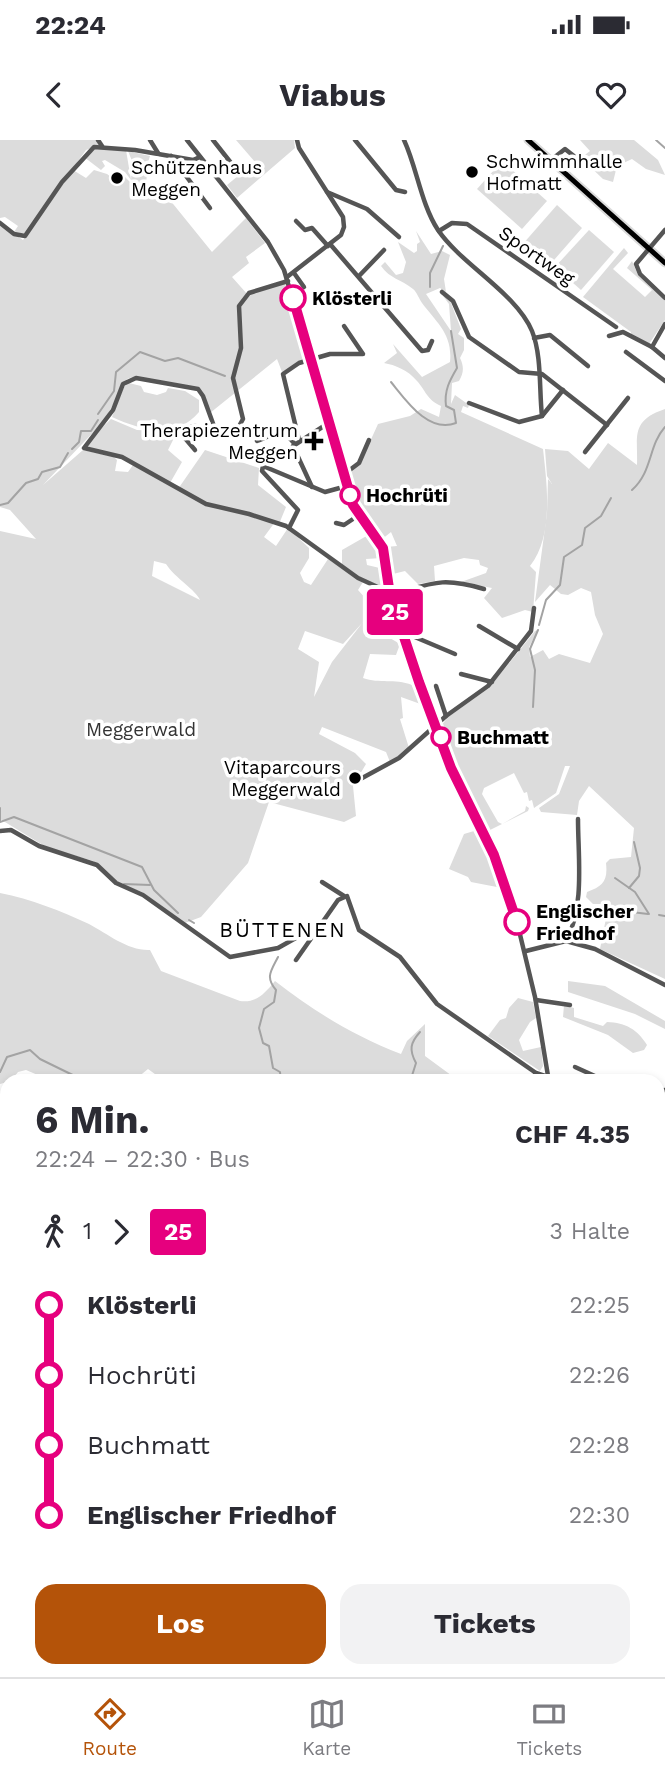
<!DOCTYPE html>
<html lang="de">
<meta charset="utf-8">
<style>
body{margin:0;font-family:"Work Sans",sans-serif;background:#f2f2f3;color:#2b2b33;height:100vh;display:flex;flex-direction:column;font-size:26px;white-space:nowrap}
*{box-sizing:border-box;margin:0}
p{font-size:23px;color:#7c7c81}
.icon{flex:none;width:38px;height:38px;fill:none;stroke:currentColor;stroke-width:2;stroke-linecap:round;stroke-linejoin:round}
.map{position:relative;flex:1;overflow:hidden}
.side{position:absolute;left:0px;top:934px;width:665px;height:604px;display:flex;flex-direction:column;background:#fff;border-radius:21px 21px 0 0;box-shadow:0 4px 10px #0003}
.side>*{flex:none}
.badge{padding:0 14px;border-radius:5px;font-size:24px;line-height:46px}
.map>.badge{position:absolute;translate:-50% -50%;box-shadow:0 0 0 4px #fff}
.legs{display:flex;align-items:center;gap:10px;height:77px;padding:0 35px;font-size:23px}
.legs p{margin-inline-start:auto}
.head{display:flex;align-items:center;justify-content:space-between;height:119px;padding:0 35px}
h1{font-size:38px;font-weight:700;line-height:52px}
.action{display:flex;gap:14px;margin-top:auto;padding:14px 35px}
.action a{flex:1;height:80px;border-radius:21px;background:#b45309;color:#fff;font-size:28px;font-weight:700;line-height:80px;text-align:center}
.action a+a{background:#f2f2f3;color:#2b2b33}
ul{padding:0 35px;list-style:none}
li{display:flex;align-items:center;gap:24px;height:70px;font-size:26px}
li i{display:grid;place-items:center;width:10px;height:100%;margin:0 9px;background:currentColor}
li i::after{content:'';width:18px;height:18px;margin:-9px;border:5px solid;border-radius:50%;background:#fff}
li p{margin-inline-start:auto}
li:first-child i{background:linear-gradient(#0000 50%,currentColor 0)}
li:last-child i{background:linear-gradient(currentColor 50%,#0000 0)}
.status{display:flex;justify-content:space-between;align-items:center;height:49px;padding:0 35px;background:#fff;direction:ltr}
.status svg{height:19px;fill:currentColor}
header{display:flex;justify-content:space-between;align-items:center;height:91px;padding:0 35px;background:#fff;font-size:32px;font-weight:700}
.dock{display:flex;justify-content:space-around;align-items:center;height:98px;border-top:2px solid #e1e1e2;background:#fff;font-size:19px;color:#7c7c81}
.dock a{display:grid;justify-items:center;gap:4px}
.dock .active{color:#b45309}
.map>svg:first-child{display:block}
.green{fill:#dcdcdc;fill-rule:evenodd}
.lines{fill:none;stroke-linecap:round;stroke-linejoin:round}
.stream{stroke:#a3a3a3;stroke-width:2}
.major-casing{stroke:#dbdbdb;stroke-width:9}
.minor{stroke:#555;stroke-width:4.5}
.major{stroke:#000;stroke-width:5}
.line-1-casing{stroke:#fff;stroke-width:16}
.line-1{stroke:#e6007e;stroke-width:10}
.poi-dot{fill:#000;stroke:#fff;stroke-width:2.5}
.stop-1-dot{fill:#fff;stroke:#e6007e;stroke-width:3.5}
.labels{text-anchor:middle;stroke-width:7;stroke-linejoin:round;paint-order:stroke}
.poi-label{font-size:19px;fill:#000;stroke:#fff;text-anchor:start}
.street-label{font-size:19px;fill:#000;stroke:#fff}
.stop-label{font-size:19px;font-weight:bold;fill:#000;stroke:#fff;text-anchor:start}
.park-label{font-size:19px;fill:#333;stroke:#fff}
.neighbourhood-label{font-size:21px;letter-spacing:2px;fill:#000;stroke:#fff}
</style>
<div class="status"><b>22:24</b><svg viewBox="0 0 49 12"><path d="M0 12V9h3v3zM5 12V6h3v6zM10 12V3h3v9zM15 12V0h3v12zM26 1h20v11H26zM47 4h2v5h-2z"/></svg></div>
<header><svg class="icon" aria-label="back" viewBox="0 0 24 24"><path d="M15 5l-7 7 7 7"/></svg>Viabus<svg class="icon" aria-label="heart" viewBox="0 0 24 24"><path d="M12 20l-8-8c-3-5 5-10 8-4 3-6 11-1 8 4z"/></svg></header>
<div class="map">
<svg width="665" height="1537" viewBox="0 0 665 1537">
<rect width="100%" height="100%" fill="#fff"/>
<g class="green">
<path d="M0 0H96L99 5 86 10 26 94 14 92 18 86 5 77 0 78Z"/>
<path d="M236 0H294L295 8 237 58 227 45 255 22Z"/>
<path d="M580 0H634L658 20 665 35 646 29 632 19 617 26 613 42 603 39 581 18 590 11Z"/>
<path d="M95 8 126 10 131 40 125 32 105 20 102 21 105 26 101 30 84 17Z"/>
<path d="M128 11 150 16 144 35H147L146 43 150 56 161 49 212 112 246 78 265 103 246 117 249 123 232 137 248 155 285 143 305 219 282 232 277 219 210 273 202 251 133 237 127 239 104 281 43 345 83 310 114 317 117 320 115 331 128 332 133 325 178 349 205 310 259 328 258 345 286 367 279 384 275 382 264 397 276 406 288 388 309 408V418L300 433 304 442 311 445 328 419 363 442 358 450 375 469 343 504 305 491 298 509 319 522 314 557 332 522 363 482 400 504 396 515 370 514 363 538C380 544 394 538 412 545L416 543 426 566 401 557 403 578 400 579 409 608 390 622 386 612 322 587 319 594 355 613 366 624 353 646 356 676 344 682 269 662 248 723 201 777 185 783 142 752 118 743 93 721 46 707 0 679V391L36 399 10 370 0 367V84L23 100 73 30 86 38 94 30 107 34 119 43 125 37 131 43 132 21ZM154 421 166 424C175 438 196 450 200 460L152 436Z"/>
<path d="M502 21 547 61 522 89 477 49Z"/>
<path d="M557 65 582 88 547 128 522 105Z"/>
<path d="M589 90 614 112 581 150 555 127Z"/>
<path d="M416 91 431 114 442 111 450 115 444 139 446 152 440 148 426 154 451 191 449 164 443 156 449 158 461 189 458 194 464 198V210L460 218C464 226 464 233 459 241L452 243 451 264 455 255 469 265 468 268 463 266 461 272 543 309C547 345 554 396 530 426L536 432 533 472 525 470 502 478 484 458 492 448 461 442 486 433 488 428 480 425 479 420 464 418 434 426 435 441 418 444 405 431 389 435 392 433 386 407 397 406 391 392 381 400C364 376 357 364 348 336L363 317 378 284 410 276 421 269 439 277 441 266C427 260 426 251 417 241 408 230 395 225 384 223L397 213 393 204 422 237 450 222C453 194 436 182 422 163 419 159 417 152 413 149 401 139 390 139 381 126L385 122 396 135 403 133 406 122 398 102 414 113 417 111V104L420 102Z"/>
<path d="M624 108 628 113 613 129 645 157 652 150 627 128 632 121 638 135 665 161V180L649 204 631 195V192L583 157Z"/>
<path d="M129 243 141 246 144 252 157 255 166 252 168 248 185 251 199 260V272C176 300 140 290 112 277L124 247Z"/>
<path d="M665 269V839L600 809 608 768 605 764H593L586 757 587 752C603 746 608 741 606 723L610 719 631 717 634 688 589 646 579 661 577 675 541 672 539 668 559 654 570 626H565L556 653 534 668 532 660 529 661 527 652 524 653 514 633 484 648 482 654 498 682 502 684 525 671 526 666 529 668 528 671 488 691 460 640 441 586 448 577 489 548 535 491 538 490 529 507 530 517 543 510 549 519 559 514 590 523 603 494 595 475 591 452 581 448 568 455 561 454 550 445 535 462 547 373 548 339 552 344 547 336 545 309 568 311 589 329 608 303 637 325C638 296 630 281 665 269Z"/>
<path d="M111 279 137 290 177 292 168 310 182 322 170 343 117 314 87 309 86 303Z"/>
<path d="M370 394 382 418 366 419 367 425 384 429V447L361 439 342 427V410Z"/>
<path d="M474 691 482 695 502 748 471 742 468 737 449 729 464 694Z"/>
<path d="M0 753C31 759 61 771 89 784 108 794 128 811 150 810L161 831 240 861C257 863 265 853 275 841 315 872 354 896 401 914L407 901 425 884V916L459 941 166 942 148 929 132 942 52 941 26 930 18 932 11 941 0 944Z"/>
<path d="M568 841 605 846 665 881V889L635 874 568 852Z"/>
<path d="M518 858 533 862 536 878 530 882 519 900 523 911 541 907 543 926 540 931 488 896 500 880 506 878 509 868Z"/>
<path d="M564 865 574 868V877L603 886 607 882C626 883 637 889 647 905L644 910 633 913 608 895 563 877Z"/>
<path d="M658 1001 665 1011V1130L658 1117Z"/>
<path d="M0 1135 7 1139V1531H411L416 1537H0Z"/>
<path d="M439 1531H565V1537H438Z"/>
</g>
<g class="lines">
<g class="stream">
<path d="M656 0 665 8"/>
<path d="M430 147V133L443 106"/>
<path d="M391 242C405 259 428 294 456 283L454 270 446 266C444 250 450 240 457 228L451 191"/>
<path d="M98 274 114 251 116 232 140 212 165 221 178 218 225 236"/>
<path d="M72 309 79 302 81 291H91L98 280"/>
<path d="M632 350C653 331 648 306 665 287"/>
<path d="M0 365 8 363 26 343 38 339 42 332 60 327 68 313"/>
<path d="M539 485 546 460 560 445 564 417 582 405 585 388 601 376 611 358"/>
<path d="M533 567 535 530 530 509 538 490"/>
<path d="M0 668V682L14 677 142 727 154 750 178 773"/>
<path d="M615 738 635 752 649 774"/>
<path d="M124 744 150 745"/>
<path d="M629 748 639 736 640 728 634 702"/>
<path d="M623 771 648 774"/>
<path d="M659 775 665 776"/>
<path d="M189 780 194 783"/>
<path d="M278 817C271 831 265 837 276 850L274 862 264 869 259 888 263 903 269 906 273 928 280 932 281 942"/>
<path d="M0 932 7 917 30 910 40 919 87 942"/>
<path d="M410 942 416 923C409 910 410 903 420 892"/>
<path d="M658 1224 665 1226"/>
</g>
<g class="major-casing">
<g id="major">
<path d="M528 0 665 123"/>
<path d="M0 1062 7 1064"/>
<path d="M658 1400 665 1399"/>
<path d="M658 1403H665"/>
<path d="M568 1531 569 1537"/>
</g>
</g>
<g class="minor">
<path d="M98 0 102 6"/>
<path d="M150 0 158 13"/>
<path d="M187 0 268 102 284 130 352 361 383 408 390 455 419 542 451 628 490 704 517 782 535 857 549 942"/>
<path d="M213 0 235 28"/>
<path d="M355 0 396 50 405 52"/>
<path d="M404 0C417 28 421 64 438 90 462 125 516 153 532 191 542 216 539 250 542 276"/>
<path d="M171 16 210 68"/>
<path d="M551 20 565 9 579 20"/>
<path d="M327 52 367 69 399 97"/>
<path d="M296 81 305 90 312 88 328 106"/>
<path d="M0 83 14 94 25 96 62 42 94 7 135 10 193 20 200 17"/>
<path d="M665 90 636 124 640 134 665 158"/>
<path d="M439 91 452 83 467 84 616 187"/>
<path d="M330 104 422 211 428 210 432 201"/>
<path d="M294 133 304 147"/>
<path d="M359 136 384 110"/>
<path d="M287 137 341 95 344 87 343 77 299 8 297 0"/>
<path d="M288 141 249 153 239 166 241 208 233 238 243 279 237 290 227 294 215 289 203 256 198 249 136 238 123 244 113 270 84 308 122 317 206 364 249 374 286 386 358 438 382 449 388 448"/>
<path d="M442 152 453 161 469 197 519 232 542 234 607 285"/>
<path d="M609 196 623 192 652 207 665 218"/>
<path d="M534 198 550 195 588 226"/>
<path d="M652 207 665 184"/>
<path d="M626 212 665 241"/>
<path d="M469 263 519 282 542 276 563 250"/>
<path d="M299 300 283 234 299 223 330 214H363L344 186"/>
<path d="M257 301C272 295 282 288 294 303"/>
<path d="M195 310 178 290 195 286 215 289"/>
<path d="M585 312 628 258"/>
<path d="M343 335 359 323 369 300"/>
<path d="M312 347 293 306 327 284"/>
<path d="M336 383 344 385 359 375"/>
<path d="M289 388 298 370 262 331 263 326 325 352 347 346"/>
<path d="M390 455C431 444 440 436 484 449"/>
<path d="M479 486 518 509"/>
<path d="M403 496 410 495 455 514"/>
<path d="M461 534 492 542"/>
<path d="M436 546 446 576"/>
<path d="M436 591 444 615"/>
<path d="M353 643 399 618 446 576 488 546 531 491 534 468"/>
<path d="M0 691 11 690 39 706 97 725 116 743 143 755 230 817 278 808 310 790 315 791"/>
<path d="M322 742 344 756"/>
<path d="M566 801 595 809 665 845"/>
<path d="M526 811 566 801C585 767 578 717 578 679"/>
<path d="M296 820 338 760 347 756 359 790 400 817 437 864 536 933 548 937"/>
<path d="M536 860 570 865"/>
<path d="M575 927 608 942"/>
<path d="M530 942 536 933"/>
<path d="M658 951 665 950"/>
<path d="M0 1090 7 1092"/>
<path d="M0 1119 7 1122"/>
<path d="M658 1121 665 1133"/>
<path d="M658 1174 665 1175"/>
<path d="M658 1201 665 1203"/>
<path d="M658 1378 665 1385"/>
<path d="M658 1423 665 1430"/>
<path d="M665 1479V1494"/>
<path d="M658 1507 665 1511"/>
<path d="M413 1531 418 1537"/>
<path d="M624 1531 628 1537"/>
</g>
<use href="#major" class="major"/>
</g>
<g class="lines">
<g class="line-1-casing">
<path id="line-1" d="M293 158 353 365 383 408 390 455 419 542 451 628 494 715 517 782"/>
</g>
<use href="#line-1" class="line-1"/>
</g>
<g class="poi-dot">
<circle cx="472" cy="32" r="7"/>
<circle cx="117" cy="38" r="7"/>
<path d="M310.5 290.5h7v7h7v7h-7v7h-7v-7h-7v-7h7z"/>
<circle cx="355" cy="638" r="7"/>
</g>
<g class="stop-1-dot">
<circle cx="293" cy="158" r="12"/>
<circle cx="350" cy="355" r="9"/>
<circle cx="441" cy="597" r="9"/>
<circle cx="517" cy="782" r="12"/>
</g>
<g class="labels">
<g class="poi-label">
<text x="486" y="28">Schwimmhalle<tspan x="486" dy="22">Hofmatt</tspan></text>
<text x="131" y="34">Schützenhaus<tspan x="131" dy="22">Meggen</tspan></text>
<text x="298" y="297" text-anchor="end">Therapiezentrum<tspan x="298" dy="22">Meggen</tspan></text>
<text x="341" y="634" text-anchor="end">Vitaparcours<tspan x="341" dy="22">Meggerwald</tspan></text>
</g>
<g class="street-label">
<text transform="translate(537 115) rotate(35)" y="7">Sportweg</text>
</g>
<g class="stop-label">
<text x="312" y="165">Klösterli</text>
<text x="366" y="362">Hochrüti</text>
<text x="457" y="604">Buchmatt</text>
<text x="536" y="778">Englischer<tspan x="536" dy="22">Friedhof</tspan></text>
</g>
<g class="park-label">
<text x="141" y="596">Meggerwald</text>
</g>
<g class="neighbourhood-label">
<text x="283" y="797">BÜTTENEN</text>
</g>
</g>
</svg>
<b class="badge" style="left:395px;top:472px;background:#e6007e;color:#fff">25</b>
<section class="side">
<div class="head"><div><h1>6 Min.</h1><p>22:24 – 22:30 · Bus</p></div><b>CHF 4.35</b></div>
<div class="legs"><svg class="icon" aria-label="walk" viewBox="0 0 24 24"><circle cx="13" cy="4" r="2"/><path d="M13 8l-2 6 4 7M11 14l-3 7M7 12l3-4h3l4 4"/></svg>1<svg class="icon" aria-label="forward" viewBox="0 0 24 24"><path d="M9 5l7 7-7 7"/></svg><b class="badge" style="background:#e6007e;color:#fff">25</b><p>3 Halte</p></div>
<ul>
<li><i style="color:#e6007e"></i><b>Klösterli</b><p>22:25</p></li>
<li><i style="color:#e6007e"></i><span>Hochrüti</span><p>22:26</p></li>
<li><i style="color:#e6007e"></i><span>Buchmatt</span><p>22:28</p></li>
<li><i style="color:#e6007e"></i><b>Englischer Friedhof</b><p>22:30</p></li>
</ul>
<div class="action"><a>Los</a><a>Tickets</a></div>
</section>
</div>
<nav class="dock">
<a class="active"><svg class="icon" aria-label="directions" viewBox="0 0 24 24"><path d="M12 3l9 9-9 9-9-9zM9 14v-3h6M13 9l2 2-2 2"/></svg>Route</a>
<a><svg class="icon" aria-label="map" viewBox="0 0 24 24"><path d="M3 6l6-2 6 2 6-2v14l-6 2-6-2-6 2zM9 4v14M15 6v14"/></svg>Karte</a>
<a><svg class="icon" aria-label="tickets" viewBox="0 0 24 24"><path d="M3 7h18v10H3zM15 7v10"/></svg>Tickets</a>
</nav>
